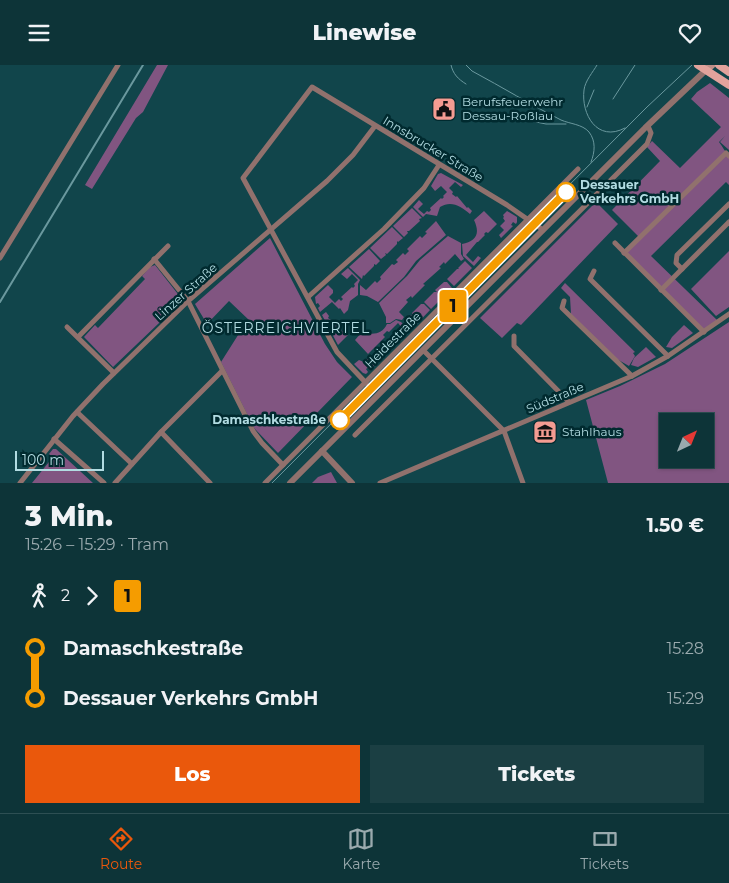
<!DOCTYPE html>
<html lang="de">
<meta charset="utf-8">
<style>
body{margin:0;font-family:Montserrat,sans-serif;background:#1b3f43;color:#f1f3f6;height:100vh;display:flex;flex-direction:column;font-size:19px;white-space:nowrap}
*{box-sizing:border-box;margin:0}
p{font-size:16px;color:#9aaaae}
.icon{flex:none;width:28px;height:28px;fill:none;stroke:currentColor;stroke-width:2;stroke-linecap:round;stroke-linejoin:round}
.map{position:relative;height:418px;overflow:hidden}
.panel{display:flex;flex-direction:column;background:#0d3438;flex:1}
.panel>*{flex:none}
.badge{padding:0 10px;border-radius:4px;font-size:18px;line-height:32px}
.needle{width:32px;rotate:43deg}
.tools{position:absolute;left:659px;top:348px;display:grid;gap:10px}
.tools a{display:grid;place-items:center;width:55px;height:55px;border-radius:0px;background:#0d3438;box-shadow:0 1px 4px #0004,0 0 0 1px #2d4f53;font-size:25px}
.scale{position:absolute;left:15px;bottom:12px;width:89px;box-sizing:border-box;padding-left:5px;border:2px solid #b2dce2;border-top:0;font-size:14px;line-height:18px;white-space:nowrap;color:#b2dce2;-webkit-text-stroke:4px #002a2f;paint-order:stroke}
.map>.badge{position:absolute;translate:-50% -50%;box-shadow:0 0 0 2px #fff}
.legs{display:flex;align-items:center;gap:8px;height:55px;padding:0 25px;font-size:16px}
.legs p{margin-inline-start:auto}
.summary{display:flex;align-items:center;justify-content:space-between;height:85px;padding:0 25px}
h1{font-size:28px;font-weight:800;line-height:38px}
.primary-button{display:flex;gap:10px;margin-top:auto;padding:10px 25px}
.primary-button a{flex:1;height:58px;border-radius:0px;background:#ea580c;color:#fff;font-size:20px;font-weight:800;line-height:58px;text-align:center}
.primary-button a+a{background:#1b3f43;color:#f1f3f6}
ul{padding:0 25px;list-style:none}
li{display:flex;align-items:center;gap:18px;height:50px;font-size:19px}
li i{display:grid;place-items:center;width:8px;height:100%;margin:0 6px;background:currentColor}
li i::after{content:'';width:12px;height:12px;margin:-6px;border:4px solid;border-radius:50%;background:#0d3438}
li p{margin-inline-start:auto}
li:first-child i{background:linear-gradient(#0000 50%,currentColor 0)}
li:last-child i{background:linear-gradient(currentColor 50%,#0000 0)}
header{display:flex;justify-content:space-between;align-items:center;height:65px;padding:0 25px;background:#0d3438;font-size:22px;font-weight:800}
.dock{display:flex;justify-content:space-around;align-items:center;height:70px;border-top:1px solid #2d4f53;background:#0d3438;font-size:14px;color:#9aaaae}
.dock a{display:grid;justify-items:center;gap:2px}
.dock .active{color:#ea580c}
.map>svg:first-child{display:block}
.green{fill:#815581;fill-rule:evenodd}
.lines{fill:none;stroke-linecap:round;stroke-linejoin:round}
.minor{stroke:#91716d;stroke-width:5}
.tertiary{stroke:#91716d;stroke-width:6}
.secondary{stroke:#bf8e88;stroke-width:7}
.primary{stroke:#e2a39c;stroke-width:8}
.tram{stroke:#6a989e;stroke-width:1}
.rail{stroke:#6a989e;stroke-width:2}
.line-1-casing{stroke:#fff;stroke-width:11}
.line-1{stroke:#f59c00;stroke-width:8}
.stop-1-dot{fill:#fff;stroke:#f59c00;stroke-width:2.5}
.labels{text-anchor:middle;stroke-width:5;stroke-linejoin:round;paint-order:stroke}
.poi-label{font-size:12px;fill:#b2dce2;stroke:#002a2f;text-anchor:start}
.street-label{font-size:12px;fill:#b2dce2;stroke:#002a2f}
.stop-label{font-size:12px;font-weight:bold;fill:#b2dce2;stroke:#002a2f;text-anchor:start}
.neighbourhood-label{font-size:14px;letter-spacing:1px;fill:#b2dce2;stroke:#002a2f}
</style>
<header><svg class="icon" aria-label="menu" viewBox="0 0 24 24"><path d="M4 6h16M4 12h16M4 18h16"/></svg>Linewise<svg class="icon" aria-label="heart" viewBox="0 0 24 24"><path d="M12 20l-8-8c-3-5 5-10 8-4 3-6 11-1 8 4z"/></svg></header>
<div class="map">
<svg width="729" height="418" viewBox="0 0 729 418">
<rect width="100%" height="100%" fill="#11454b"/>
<g class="green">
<path d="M157 0H168L143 47 136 53 92 124 85 120Z"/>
<path d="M710 18 729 33V85L720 77 725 71 719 77C723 82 725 87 729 91V120L726 117 651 191 718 256 704 267 625 188 640 173 612 145 660 96 647 82 652 76 680 103 721 62 691 34 697 27Z"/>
<path d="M441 108 463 120 461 122 455 117 449 123 453 127 452 129 456 132 457 131 467 143 468 142 472 146 470 149C461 141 451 135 440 142L437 151 426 149 423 152 413 142 419 135 423 139 418 144 424 149 427 146 429 147 431 145 430 143 441 133 442 134 444 132 443 131 447 127 441 121 435 126 431 121 438 109Z"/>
<path d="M596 137 618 159 521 260 517 258 502 273 480 253Z"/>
<path d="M412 143 422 153 419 154 420 156 409 166H407L408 168 404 172 393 161Z"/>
<path d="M484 146 497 159 488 168 486 167 484 169 485 170 478 177H477L466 190 473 197 478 191 481 193 474 201 463 191 462 179C475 176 481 170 474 155Z"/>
<path d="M507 146 517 152V157L516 159 513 157 511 160 513 161 501 173 499 170 504 165 500 161 505 156 503 153 504 152 503 150Z"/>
<path d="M436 156 446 170 416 196 404 212 378 237 367 231 360 230V220L366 225 375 216 377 218 381 214 380 212 392 199 394 200 398 197 396 195 403 188 405 190 409 186 407 184 420 171 422 173 427 168 425 167Z"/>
<path d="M392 162 403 173 398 177 397 176V179L387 189 385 188 386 190 381 194 370 183Z"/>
<path d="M448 171 461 178V189L464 194 461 196 455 189 445 199 444 197 439 202 441 203 423 219 425 220 412 233 411 231 406 235 408 237 399 247 404 252 402 255 396 254 390 258H386V252L379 238 407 211 420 195Z"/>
<path d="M270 173 325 279 337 297 352 312 278 388 254 363 221 297 240 267 250 256 229 236 207 259 195 239Z"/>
<path d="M369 184 380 196 376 200 374 199V201L364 211 363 210 362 214 349 202Z"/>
<path d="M729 186V242L716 251 691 224Z"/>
<path d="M465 196 472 203 454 221 447 214 457 204H459L458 203Z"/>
<path d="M155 200 181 233V237L113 302 84 272 95 260 98 263 145 214 142 211 150 202Z"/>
<path d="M348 203 360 215 358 219V230L350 236 348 245 344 249 340 243 339 244 332 237 320 247 318 243 320 241 318 238 316 239 315 232 328 220 333 225V228L329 232 335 238 339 234 341 236 343 234 341 232 352 222 353 223 355 221 354 219 358 215 352 209 347 214 341 209Z"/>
<path d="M444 217H447L452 223 443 232 441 230 438 232 440 235 431 244 424 237 434 227H437L435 225Z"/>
<path d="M565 218 635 287 633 288 635 291 629 301 615 293 571 249 570 232 561 223Z"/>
<path d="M421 239H424L430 245 412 264 404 256 411 250 413 251 412 248Z"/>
<path d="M326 247 329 251 328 253 332 256 333 255 340 262 339 264 348 270 338 280 322 250Z"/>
<path d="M396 255 401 257 409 265 402 273 400 268 404 265 398 258 389 267 387 266 383 270 385 272 368 289 355 275 362 267C372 270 382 270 387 259H390Z"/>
<path d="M729 257V418H608L586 335 620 321 665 299ZM668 356H705V394H668Z"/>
<path d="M684 260 693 268 672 283 666 282 672 272Z"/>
<path d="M646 282 656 292 638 302 631 300 634 293Z"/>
<path d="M378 290 382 293 371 304 369 302 366 304 368 307 366 309 363 308 354 299 359 295 364 297 370 292 373 295Z"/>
<path d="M53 384H56L93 418H32L53 392 49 389Z"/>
<path d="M331 407 337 418H312L318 412Z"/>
</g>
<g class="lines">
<g class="minor">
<path d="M615 178 704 267"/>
<path d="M624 188 726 88 729 91"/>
<path d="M0 193 118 0"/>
<path d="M154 194 188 236 253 366 262 378 283 400"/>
<path d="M682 204 676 198 677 190 729 139"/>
<path d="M594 206 590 214 668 291"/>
<path d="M661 225 729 157"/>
<path d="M308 232 384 164 424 123 439 100"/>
<path d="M564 236 562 243 632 311"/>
<path d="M67 262 114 308"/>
<path d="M514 271V281L569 337"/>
<path d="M78 272 168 181"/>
<path d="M423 285 504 366 523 418"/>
<path d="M366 318 337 287 243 113 312 22 507 140 543 165"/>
<path d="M77 347 132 399"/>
<path d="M161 367 210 418"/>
<path d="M355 370 647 79 651 68 648 61"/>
<path d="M54 374 104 418"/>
<path d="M20 418 73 351 103 319 188 236 327 116 353 90 375 61"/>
<path d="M115 418 161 367 222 306"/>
<path d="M265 418 578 104"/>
<path d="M380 418 632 311 668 291 729 249"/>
</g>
<g class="tertiary">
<path d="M322 386 352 418"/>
<path d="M290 418 645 63 706 5"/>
</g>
<path class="secondary" d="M706 5 712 0"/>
<g class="primary">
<path d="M698 0 729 20"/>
<path d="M719 0 729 7"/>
</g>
<g class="tram">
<path d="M451 0C453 9 458 14 466 19"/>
<path d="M466 0 472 6C502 22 531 40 561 55 570 59 582 59 589 67 596 76 595 87 591 97"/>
<path d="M597 0C593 7 585 16 584 25 581 49 597 78 625 63"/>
<path d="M613 34 635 0"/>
<path d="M587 42 594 25"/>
<path d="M536 57 546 59H566"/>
<path d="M272 418 647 42 692 0"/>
</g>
<path class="rail" d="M0 237 143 0"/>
</g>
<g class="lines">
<g class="line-1-casing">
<path id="line-1" d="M340 355 566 127"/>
</g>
<use href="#line-1" class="line-1"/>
</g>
<defs>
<g id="civic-square" transform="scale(1.25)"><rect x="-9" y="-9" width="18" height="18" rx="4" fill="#f59c92" stroke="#002a2f"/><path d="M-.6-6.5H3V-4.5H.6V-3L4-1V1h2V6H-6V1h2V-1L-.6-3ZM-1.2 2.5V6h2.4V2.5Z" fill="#111"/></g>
<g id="museum-square" transform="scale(1.25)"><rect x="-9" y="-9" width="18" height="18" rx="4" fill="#f59c92" stroke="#002a2f"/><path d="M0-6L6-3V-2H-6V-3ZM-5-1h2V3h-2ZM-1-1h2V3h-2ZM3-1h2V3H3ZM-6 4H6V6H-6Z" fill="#111"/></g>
</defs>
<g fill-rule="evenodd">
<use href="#civic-square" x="444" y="44"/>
<use href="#museum-square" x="545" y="367"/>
</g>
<g class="stop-1-dot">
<circle cx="566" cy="127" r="9"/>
<circle cx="340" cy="355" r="9"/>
</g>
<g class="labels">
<g class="poi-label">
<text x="462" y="41">Berufsfeuerwehr<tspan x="462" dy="14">Dessau-Roßlau</tspan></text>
<text x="562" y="371">Stahlhaus</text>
</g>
<g class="street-label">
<text transform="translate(433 84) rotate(31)" y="4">Innsbrucker Straße</text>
<text transform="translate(186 227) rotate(-42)" y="4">Linzer Straße</text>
<text transform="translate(393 275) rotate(-45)" y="4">Heidestraße</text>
<text transform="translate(555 333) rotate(-23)" y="4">Südstraße</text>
</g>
<g class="stop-label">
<text x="580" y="124">Dessauer<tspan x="580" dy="14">Verkehrs GmbH</tspan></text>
<text x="326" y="359" text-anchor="end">Damaschkestraße</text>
</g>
<g class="neighbourhood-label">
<text x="286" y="268">ÖSTERREICHVIERTEL</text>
</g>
</g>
</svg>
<div class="tools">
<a><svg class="needle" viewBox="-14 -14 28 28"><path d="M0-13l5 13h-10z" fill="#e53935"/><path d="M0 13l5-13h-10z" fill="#9aaaae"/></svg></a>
</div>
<div class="scale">100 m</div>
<b class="badge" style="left:453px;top:241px;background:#f59c00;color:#111">1</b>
</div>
<section class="panel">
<div class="summary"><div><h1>3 Min.</h1><p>15:26 – 15:29 · Tram</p></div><b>1.50 €</b></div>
<div class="legs"><svg class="icon" aria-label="walk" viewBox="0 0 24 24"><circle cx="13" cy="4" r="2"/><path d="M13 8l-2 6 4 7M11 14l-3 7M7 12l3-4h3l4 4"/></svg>2<svg class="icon" aria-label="forward" viewBox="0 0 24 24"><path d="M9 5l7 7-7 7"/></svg><b class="badge" style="background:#f59c00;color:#111">1</b></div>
<ul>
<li><i style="color:#f59c00"></i><b>Damaschkestraße</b><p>15:28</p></li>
<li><i style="color:#f59c00"></i><b>Dessauer Verkehrs GmbH</b><p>15:29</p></li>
</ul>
<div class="primary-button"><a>Los</a><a>Tickets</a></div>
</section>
<nav class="dock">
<a class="active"><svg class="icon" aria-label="directions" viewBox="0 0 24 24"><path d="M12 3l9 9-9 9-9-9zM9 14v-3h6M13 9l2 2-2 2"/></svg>Route</a>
<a><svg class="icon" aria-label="map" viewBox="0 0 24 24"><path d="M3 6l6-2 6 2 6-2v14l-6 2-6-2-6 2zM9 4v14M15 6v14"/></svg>Karte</a>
<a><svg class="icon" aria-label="tickets" viewBox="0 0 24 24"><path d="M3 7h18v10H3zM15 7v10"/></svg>Tickets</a>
</nav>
